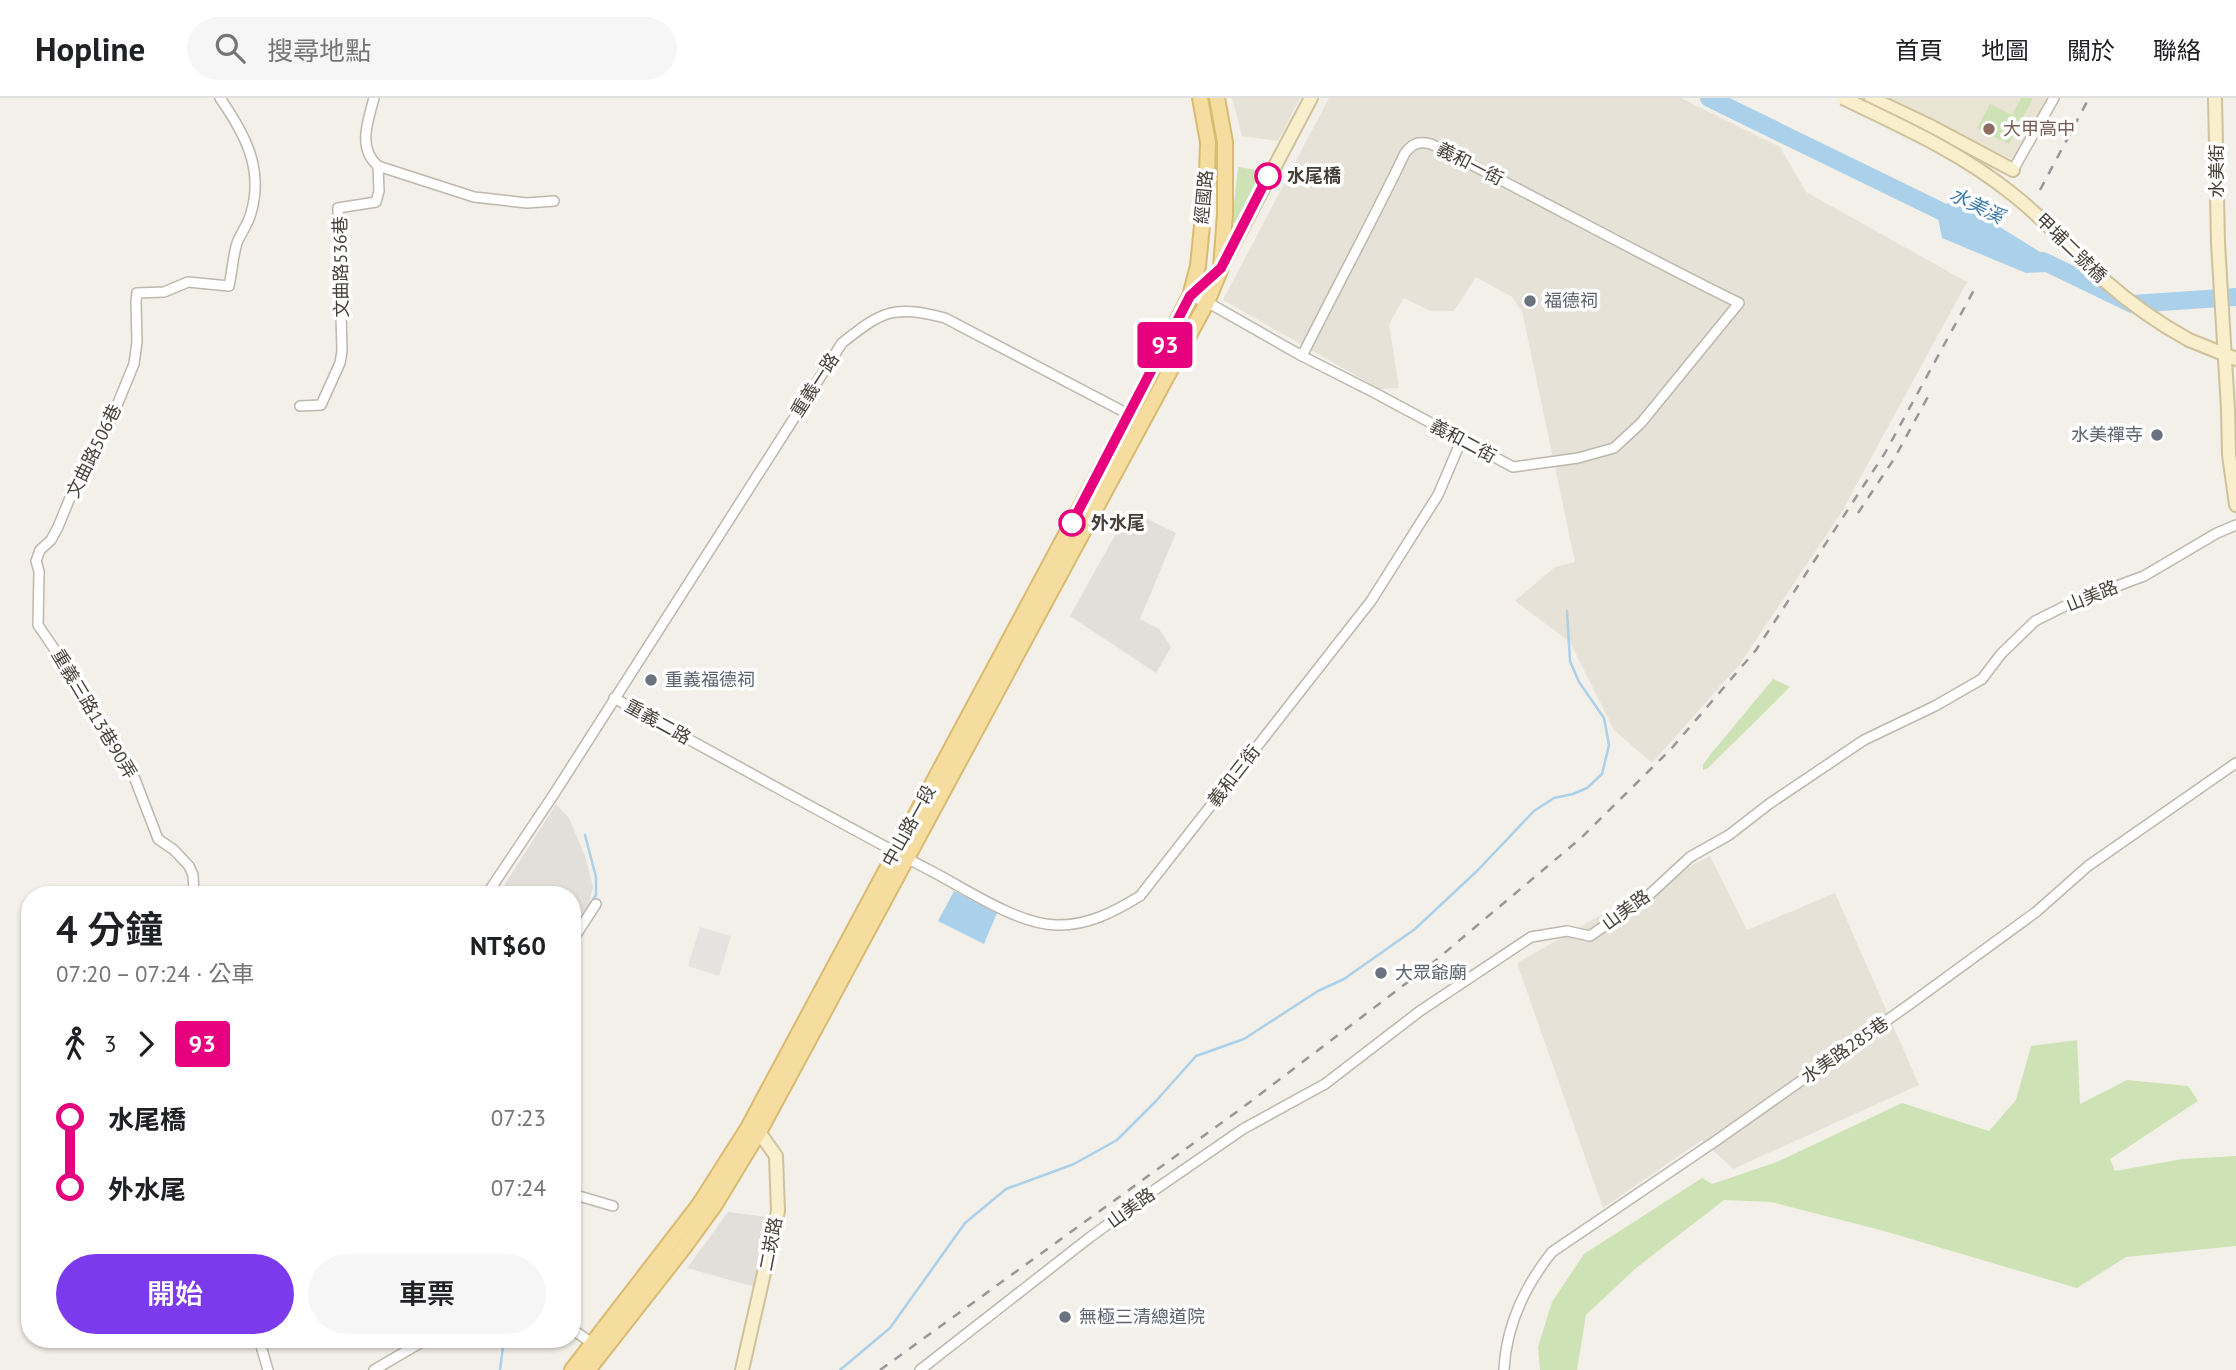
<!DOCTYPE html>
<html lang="zh-TW">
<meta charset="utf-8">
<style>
body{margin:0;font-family:"PT Sans","Noto Sans TC",sans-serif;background:#f6f6f6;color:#202124;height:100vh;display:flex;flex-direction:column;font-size:26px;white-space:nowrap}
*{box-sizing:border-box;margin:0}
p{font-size:23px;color:#757577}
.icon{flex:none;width:38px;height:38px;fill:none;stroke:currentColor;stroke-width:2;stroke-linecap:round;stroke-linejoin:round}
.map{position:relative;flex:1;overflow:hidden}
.side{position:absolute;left:21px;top:788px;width:560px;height:462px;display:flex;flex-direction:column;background:#fff;border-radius:28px;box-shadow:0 2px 5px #0004}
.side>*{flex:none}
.badge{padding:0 14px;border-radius:5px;font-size:24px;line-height:46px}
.map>.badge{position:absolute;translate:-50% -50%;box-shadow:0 0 0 4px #fff}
.legs{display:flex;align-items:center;gap:10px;height:77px;padding:0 35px;font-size:23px}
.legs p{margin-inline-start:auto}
.headline{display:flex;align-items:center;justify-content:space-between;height:119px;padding:0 35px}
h1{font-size:38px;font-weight:600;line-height:52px}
.action{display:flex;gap:14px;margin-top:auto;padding:14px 35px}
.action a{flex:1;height:80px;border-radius:42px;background:#7c3aed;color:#fff;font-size:28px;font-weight:600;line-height:80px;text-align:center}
.action a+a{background:#f6f6f6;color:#202124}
ul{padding:0 35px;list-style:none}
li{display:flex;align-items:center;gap:24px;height:70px;font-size:26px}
li i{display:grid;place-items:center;width:10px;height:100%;margin:0 9px;background:currentColor}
li i::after{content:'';width:18px;height:18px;margin:-9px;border:5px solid;border-radius:50%;background:#fff}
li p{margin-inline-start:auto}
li:first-child i{background:linear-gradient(#0000 50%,currentColor 0)}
li:last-child i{background:linear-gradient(currentColor 50%,#0000 0)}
header{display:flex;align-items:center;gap:42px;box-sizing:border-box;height:98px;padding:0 35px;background:#fff;border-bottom:2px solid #e0e0e0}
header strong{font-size:33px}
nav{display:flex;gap:38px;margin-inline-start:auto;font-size:24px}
.search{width:490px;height:63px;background:#f6f6f6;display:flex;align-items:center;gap:18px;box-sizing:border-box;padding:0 24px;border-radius:38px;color:#757577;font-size:26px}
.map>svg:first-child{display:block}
.residential{fill:#e6e2d7}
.industrial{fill:#e2dfda}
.education{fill:#eae4d4}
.green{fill:#cee3b5}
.parking{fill:#e4e3e0}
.water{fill:#abd0ea}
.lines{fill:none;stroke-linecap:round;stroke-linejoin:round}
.stream{stroke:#abd0ea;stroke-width:2.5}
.river{stroke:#abd0ea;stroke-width:18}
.street-casing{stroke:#bdb7ac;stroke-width:12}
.secondary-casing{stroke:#cec29c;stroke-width:16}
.primary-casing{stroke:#d9ba71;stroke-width:18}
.street{stroke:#fff;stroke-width:9}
.secondary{stroke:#faefcc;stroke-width:12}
.primary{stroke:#f5dd9f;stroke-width:14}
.rail{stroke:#979797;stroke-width:2.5;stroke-dasharray:9 9;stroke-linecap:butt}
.secondary-bridge-casing{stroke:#cec29c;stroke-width:16;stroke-linecap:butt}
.secondary-bridge{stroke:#faefcc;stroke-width:12}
.line-1-casing{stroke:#fff;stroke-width:16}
.line-1{stroke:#e6007e;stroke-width:10}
.education-dot{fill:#8d6e63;stroke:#fff;stroke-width:2.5}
.stop-1-dot{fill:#fff;stroke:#e6007e;stroke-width:3.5}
.worship-dot{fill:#6b7280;stroke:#fff;stroke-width:2.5}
.labels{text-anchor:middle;stroke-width:7;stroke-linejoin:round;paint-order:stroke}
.education-label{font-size:18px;fill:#785e54;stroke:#fff;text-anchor:start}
.street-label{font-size:18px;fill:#464038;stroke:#fff}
.stop-label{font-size:18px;font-weight:bold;fill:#464038;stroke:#fff;text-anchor:start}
.worship-label{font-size:18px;fill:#5b616d;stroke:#fff;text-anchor:start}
.water-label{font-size:19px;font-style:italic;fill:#3b79a8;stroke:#fff}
</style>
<header>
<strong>Hopline</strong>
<div class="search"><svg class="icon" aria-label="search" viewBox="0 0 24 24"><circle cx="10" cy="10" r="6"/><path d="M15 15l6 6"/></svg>搜尋地點</div>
<nav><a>首頁</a><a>地圖</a><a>關於</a><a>聯絡</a></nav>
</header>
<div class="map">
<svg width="2236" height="1272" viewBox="0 0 2236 1272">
<rect width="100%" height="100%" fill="#f3f0e9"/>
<g class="residential">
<path d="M1232 0H1300L1278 43 1242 38Z"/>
<path d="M1329 0H1681L1780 49 1806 94 1967 184 1841 415 1740 566 1652 665 1614 632 1570 544 1515 503 1555 469 1575 464 1522 213 1512 199 1476 179 1454 213H1430L1404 200 1389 226 1399 290 1380 291 1223 202Z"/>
<path d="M1710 758 1747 832 1835 795 1919 987 1733 1071 1702 1042 1603 1110 1517 865 1627 802Z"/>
</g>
<g class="industrial">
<path d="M1129 412 1176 435 1140 521 1159 531 1171 549 1156 575 1070 518Z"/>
<path d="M556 706 569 720 585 758 593 789 587 815H572V796H506L503 789Z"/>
<path d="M728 1114 767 1119 755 1189 687 1170Z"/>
</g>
<path class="education" d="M1882 0H2047L2014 62Z"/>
<g class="green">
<path d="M2021 0H2033L2009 46 1977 30 1990 6 2012 17Z"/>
<path d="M1238 69 1263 73 1236 125 1232 124Z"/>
<path d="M1773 581 1790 589 1708 670 1703 672V667L1710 657Z"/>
<path d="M2077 942 2080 1006 2127 982 2188 988 2198 1003 2110 1061 2115 1073 2183 1061 2236 1058V1148L2126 1159 2077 1190 1884 1133 1771 1104 1724 1102 1635 1171 1586 1217 1577 1272H1540L1538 1249 1552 1204 1584 1156 1702 1080 1712 1086 1777 1064 1902 1005 1989 1033 2016 1002 2031 948Z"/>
</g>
<path class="parking" d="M700 829 731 838 719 878 688 868Z"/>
<g class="water">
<path d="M1965 99 1985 102 1992 124 2048 159 2065 173 2026 175 1942 140 1936 110Z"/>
<path d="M954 793 997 815 984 846 938 823Z"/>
</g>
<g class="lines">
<g class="stream">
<path d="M574 832 596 797V779L585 737"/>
<path d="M500 1272 504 1241"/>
<path d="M840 1272 890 1230 965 1125 1006 1091 1074 1066 1117 1042 1156 1003 1196 958 1244 941 1318 893 1344 881 1415 831 1477 773 1534 713 1554 700 1573 696 1587 690 1602 676 1609 647 1604 620 1579 584 1570 563 1567 513"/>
</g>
<g class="river">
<path d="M1709 0 1955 120"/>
<path d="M2043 163 2132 206 2236 199"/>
</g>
<g class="street-casing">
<g id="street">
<path d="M378 68 474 99 527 105 554 103"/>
<path d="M2013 72 2054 0"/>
<path d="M1190 198 1207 204 1302 258 1375 295 1513 369 1578 360 1614 350 1641 325 1739 205C1635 154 1534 98 1431 46 1419 43 1413 45 1405 55 1372 124 1336 190 1302 258"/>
<path d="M300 308 321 307 340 265 342 253 338 110 376 104 379 93 378 68C357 50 368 23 374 0"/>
<path d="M614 600C721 659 827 718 935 775 969 793 1018 826 1056 827 1087 828 1114 814 1140 798L1371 503 1438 397 1461 343"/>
<path d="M194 796 193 777 189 768 174 752 158 741 133 676 71 571 57 555 38 527 39 473 36 463 40 452 51 442 58 429 81 373 106 334 134 266 137 244 136 204 137 195 164 194 188 184 229 188C232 174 233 158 237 145 241 135 248 126 251 115 264 71 245 36 220 0"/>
<path d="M487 796 554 696 842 245C884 212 893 207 945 220L1130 317"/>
<path d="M572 843 596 806"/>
<path d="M572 1096 613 1108"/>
<path d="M572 1231 596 1248"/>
<path d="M259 1241 268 1272"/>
<path d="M374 1272 427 1241"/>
<path d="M920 1272 1089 1140 1156 1091 1243 1031 1325 986 1420 913 1531 839 1567 833 1590 838 1649 797 1690 759 1729 737 1769 706 1864 642 1935 608 1982 581 2001 556 2035 523 2071 505 2144 478 2217 435 2236 427"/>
<path d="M1504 1272C1506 1228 1525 1188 1552 1154L1717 1042 1910 906 2036 814 2088 768 2236 665"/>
</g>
</g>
<g class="secondary-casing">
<g id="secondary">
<path d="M1871 0 1932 29 2013 72"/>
<path d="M2215 0 2218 145 2228 311 2229 357 2236 407"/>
<path d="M1190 198 1221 170 1311 0"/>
<path d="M2189 242 2236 261"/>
<path d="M742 1272 778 1113 776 1058 759 1034 751 1031"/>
</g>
</g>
<g class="primary-casing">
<g id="primary">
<path d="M572 1272 699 1107 748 1030 1130 317 1190 198 1198 168 1207 77 1208 44 1200 0"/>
<path d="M588 1272 685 1148 714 1108 759 1034 1207 204 1221 170 1225 116V44L1217 0"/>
</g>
</g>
<use href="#street" class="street"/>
<use href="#secondary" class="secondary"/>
<use href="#primary" class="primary"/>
<g class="rail">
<path d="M2040 92 2089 0"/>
<path d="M1858 415 1894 361 1930 295"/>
<path d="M880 1272 1238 1013 1429 868 1581 740 1671 651 1756 552 1885 355 1974 192"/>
</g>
<g class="secondary-bridge-casing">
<path id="secondary-bridge" d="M1843 0C1901 28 1960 54 2011 95 2045 121 2073 154 2105 183 2131 206 2158 225 2189 242"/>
</g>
<use href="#secondary-bridge" class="secondary-bridge"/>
</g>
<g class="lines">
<g class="line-1-casing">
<path id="line-1" d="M1072 425 1190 198 1221 170 1268 78"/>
</g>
<use href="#line-1" class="line-1"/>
</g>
<circle class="education-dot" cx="1989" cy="31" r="7"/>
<g class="stop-1-dot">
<circle cx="1268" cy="78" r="12"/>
<circle cx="1072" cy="425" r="12"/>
</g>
<g class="worship-dot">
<circle cx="1530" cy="203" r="7"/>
<circle cx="2157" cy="337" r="7"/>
<circle cx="651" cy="582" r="7"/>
<circle cx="1381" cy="875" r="7"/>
<circle cx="1065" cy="1219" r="7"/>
</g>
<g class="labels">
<g class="education-label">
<text x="2003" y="37">大甲高中</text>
</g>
<g class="street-label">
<text transform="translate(1470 66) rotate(27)" y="6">義和一街</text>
<text transform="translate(2217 73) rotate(-90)" y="6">水美街</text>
<text transform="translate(1204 99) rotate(-85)" y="6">經國路</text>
<text transform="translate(2071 150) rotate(44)" y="6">甲埔二號橋</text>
<text transform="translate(341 169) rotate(-91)" y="6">文曲路536巷</text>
<text transform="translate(815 287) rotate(-57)" y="6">重義一路</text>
<text transform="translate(1463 343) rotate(28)" y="6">義和二街</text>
<text transform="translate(94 353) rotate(-64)" y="6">文曲路506巷</text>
<text transform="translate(2092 498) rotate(-22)" y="6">山美路</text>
<text transform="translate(94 616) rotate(59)" y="6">重義三路13巷90弄</text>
<text transform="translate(658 624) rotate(29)" y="6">重義二路</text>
<text transform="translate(1234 678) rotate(-52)" y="6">義和三街</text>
<text transform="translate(909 728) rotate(-61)" y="6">中山路一段</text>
<text transform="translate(1626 812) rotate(-36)" y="6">山美路</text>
<text transform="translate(1845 952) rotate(-35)" y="6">水美路285巷</text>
<text transform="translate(1131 1110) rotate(-36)" y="6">山美路</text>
<text transform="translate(771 1146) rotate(-79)" y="6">二崁路</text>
</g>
<g class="stop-label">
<text x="1287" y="84">水尾橋</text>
<text x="1091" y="431">外水尾</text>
</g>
<g class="worship-label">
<text x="1544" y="209">福德祠</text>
<text x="2143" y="343" text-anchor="end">水美禪寺</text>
<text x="665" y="588">重義福德祠</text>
<text x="1395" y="881">大眾爺廟</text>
<text x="1079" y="1225">無極三清總道院</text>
</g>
<g class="water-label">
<text transform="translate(1977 107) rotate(26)" y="7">水美溪</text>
</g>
</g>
</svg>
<b class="badge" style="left:1165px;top:247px;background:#e6007e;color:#fff">93</b>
<section class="side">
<div class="headline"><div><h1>4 分鐘</h1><p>07:20 – 07:24 · 公車</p></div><b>NT$60</b></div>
<div class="legs"><svg class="icon" aria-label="walk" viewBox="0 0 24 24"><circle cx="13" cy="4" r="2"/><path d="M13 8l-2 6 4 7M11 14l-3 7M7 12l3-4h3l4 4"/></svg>3<svg class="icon" aria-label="forward" viewBox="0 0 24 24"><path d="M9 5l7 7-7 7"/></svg><b class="badge" style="background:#e6007e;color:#fff">93</b></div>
<ul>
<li><i style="color:#e6007e"></i><b>水尾橋</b><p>07:23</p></li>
<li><i style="color:#e6007e"></i><b>外水尾</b><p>07:24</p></li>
</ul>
<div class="action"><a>開始</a><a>車票</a></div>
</section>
</div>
